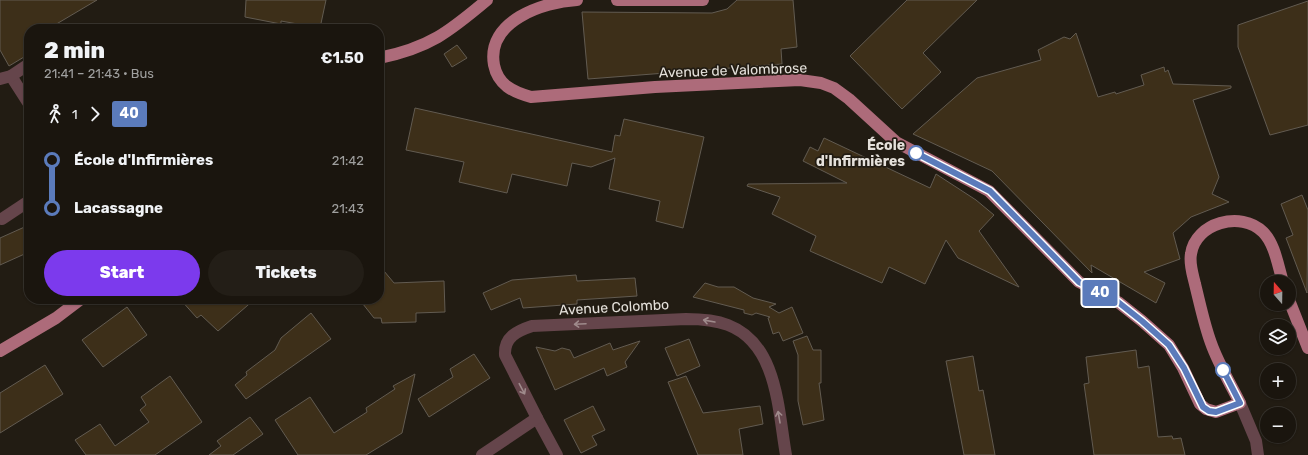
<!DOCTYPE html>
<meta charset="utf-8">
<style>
body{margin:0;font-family:Rubik,sans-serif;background:#231e17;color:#f1f3f6;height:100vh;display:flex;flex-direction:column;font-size:15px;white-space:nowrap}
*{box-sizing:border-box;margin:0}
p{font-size:13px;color:#9f9f9e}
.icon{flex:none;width:22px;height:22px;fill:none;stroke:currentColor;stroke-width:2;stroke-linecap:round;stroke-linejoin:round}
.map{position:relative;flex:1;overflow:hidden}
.panel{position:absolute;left:24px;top:24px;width:360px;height:280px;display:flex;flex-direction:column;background:#1a150e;border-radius:16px;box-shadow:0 1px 3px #0004,0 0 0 1px #38342e}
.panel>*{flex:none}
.badge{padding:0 8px;border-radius:3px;font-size:14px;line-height:26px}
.needle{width:26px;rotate:340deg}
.buttons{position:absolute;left:1260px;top:275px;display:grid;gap:8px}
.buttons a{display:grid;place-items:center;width:36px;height:36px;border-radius:50%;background:#1a150e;box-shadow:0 1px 3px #0004,0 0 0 1px #38342e;font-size:20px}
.map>.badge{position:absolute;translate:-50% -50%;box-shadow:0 0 0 2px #fff}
.legs{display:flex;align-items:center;gap:6px;height:44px;padding:0 20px;font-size:13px}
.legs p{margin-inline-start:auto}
.overview{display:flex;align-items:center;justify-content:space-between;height:68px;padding:0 20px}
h1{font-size:22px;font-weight:800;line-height:30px}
.button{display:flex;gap:8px;margin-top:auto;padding:8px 20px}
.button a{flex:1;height:46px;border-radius:24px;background:#7c3aed;color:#fff;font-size:16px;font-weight:800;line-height:46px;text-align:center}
.button a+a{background:#231e17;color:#f1f3f6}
ul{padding:0 20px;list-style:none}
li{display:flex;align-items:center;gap:14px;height:48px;font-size:15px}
li i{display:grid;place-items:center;width:6px;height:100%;margin:0 5px;background:currentColor}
li i::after{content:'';width:10px;height:10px;margin:-5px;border:3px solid;border-radius:50%;background:#1a150e}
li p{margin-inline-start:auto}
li:first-child i{background:linear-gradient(#0000 50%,currentColor 0)}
li:last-child i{background:linear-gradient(currentColor 50%,#0000 0)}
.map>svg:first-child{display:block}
.building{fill:#3d2f19;stroke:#625b51}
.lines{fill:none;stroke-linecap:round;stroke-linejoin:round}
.minor{stroke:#65454b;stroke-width:12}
.major{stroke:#ad6b7a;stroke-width:12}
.oneway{stroke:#9f8b8c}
.line-1-casing{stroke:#fff;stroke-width:9}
.line-1{stroke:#5b7bbb;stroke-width:6}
.stop-1-dot{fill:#fff;stroke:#5b7bbb;stroke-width:2}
.labels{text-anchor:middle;stroke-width:3.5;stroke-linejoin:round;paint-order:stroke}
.street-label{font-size:14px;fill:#e5e1db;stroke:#221c13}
.stop-label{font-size:14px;font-weight:bold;fill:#e5e1db;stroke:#221c13;text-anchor:end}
</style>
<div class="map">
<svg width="1308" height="455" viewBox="0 0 1308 455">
<rect width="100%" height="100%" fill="#221c13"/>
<g class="building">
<path d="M0 0H97L48 29H29V54L9 66 0 50Z"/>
<path d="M246 0H326L320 28 281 21V24L245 17Z"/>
<path d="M737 0H793L797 47 781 49 782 64 588 79 582 12 712 13 727 9Z"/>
<path d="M907 0H977L923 53 941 72 902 109 850 56Z"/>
<path d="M1308 1V125L1270 135 1238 47V25Z"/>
<path d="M1076 33 1098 97 1115 92 1116 94 1144 85 1141 75 1164 67 1165 72 1168 70 1173 84 1231 86V88L1193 100 1219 177 1212 194 1229 202 1191 217 1173 233 1180 259 1144 272 1165 283 1156 303 1091 265 1092 273 992 171 913 134 977 78 1041 60 1038 50 1064 37 1070 39Z"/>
<path d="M457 45 467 58 452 67 444 54Z"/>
<path d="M415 108 612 152 615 135 620 136 624 119 704 137 683 228 656 221 660 201 609 189 615 158 591 167 572 163 567 186 512 174 507 193 459 182 464 162 406 150Z"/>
<path d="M824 138 930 188 936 174 976 200 994 215 979 231 1019 287 958 258 946 240 925 284 889 267 882 283 810 251 816 236 772 214 780 197 747 186 748 184 847 183 803 161 810 147 818 151Z"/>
<path d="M1302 195 1308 210 1307 293 1286 238 1293 235 1281 204Z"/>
<path d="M29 225V252L0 265V238Z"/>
<path d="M379 265 394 283 444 281 445 312 416 313V322L382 323 381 318H374L359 299H379Z"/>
<path d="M576 275 577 281 635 278 637 296 577 300V304L523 308 520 298 491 310 483 293 512 280Z"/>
<path d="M705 283 718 287H734L753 298 776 304 769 307 779 313 792 307 803 333 783 341 779 332 773 334 768 318 770 317 756 313 752 315 744 313V310L693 297Z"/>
<path d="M180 299H255L218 331 201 315 197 318Z"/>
<path d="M127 307 147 335 103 367 82 340Z"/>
<path d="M311 313 331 339 246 399 235 385 247 375 246 372 275 350 281 338Z"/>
<path d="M807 336 813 350H821V383H819L824 420 803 425 798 401V355L793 341Z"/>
<path d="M689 339 700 366 677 376 665 348Z"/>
<path d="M640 341 625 362 627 367 607 376 604 368 555 390 536 347 555 351 562 348 570 350 574 358 610 343 613 350Z"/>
<path d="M1136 350 1138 368 1149 366 1158 437 1172 436 1173 439 1181 438 1185 455H1094L1084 384 1089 383 1086 357Z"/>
<path d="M474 354 490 378 429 417 418 399 453 377 450 369Z"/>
<path d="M973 356 979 391 983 390 995 455H964L946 361Z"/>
<path d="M45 365 63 394 0 433V393Z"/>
<path d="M415 374 402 433 366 455H298L275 420 310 397 334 433 367 412 366 408 395 389 393 386Z"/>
<path d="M170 376 202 422 155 455H86L75 440 100 424 115 446 149 422 140 410 146 405 141 397Z"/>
<path d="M686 376 703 413 760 406 763 424 739 429 743 455H698L668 382Z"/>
<path d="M593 406 605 430 592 436 597 445 581 453 564 420Z"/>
<path d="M250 417 263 434 233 455H209L221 446 217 441Z"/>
</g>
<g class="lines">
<g class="minor">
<path d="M11 76 29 104"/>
<path d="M0 79 11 76 29 64"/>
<path d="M2 219 29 201"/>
<path d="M1240 403 1256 441 1258 455"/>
<path d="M537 418 557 455"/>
<path d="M482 455 537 418 505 355C504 337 517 331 532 326L686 319C700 319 715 320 728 325 778 344 778 411 786 455"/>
</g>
<g class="major">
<path d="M577 0C543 2 486 21 494 65 498 85 513 92 531 97L655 87 800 80 821 83 834 88 849 99 896 142 989 191 1079 282 1118 302 1142 321 1169 345 1183 368 1200 404 1206 409 1216 412 1240 403C1230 383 1218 363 1211 343 1204 324 1200 304 1195 284 1193 275 1189 264 1191 254 1195 223 1241 210 1263 232 1275 244 1278 266 1283 282"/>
<path d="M617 0H703"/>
<path d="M379 58C429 48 449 32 487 0"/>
<path d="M1289 300 1308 348"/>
<path d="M0 351 56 318 81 299"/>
</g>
</g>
<defs><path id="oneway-shaft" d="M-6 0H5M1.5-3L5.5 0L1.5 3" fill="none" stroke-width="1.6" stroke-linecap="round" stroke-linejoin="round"/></defs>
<g class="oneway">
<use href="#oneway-shaft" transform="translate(709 321) rotate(-170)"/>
<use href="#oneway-shaft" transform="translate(580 324) rotate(177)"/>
<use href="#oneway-shaft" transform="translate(522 389) rotate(62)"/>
<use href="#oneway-shaft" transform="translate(779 417) rotate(-100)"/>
</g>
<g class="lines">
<g class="line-1-casing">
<path id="line-1" d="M916 153 990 191 1079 282 1118 302 1142 321 1169 345 1184 368 1203 407 1209 411 1216 412 1240 403 1223 370"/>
</g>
<use href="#line-1" class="line-1"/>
</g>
<g class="stop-1-dot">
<circle cx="916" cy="153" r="7"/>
<circle cx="1223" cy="370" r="7"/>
</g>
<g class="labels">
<g class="street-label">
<text transform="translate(733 70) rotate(-2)" y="5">Avenue de Valombrose</text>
<text transform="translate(614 307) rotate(-3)" y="5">Avenue Colombo</text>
</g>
<g class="stop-label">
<text x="905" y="150">École<tspan x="905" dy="16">d'Infirmières</tspan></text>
</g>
</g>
</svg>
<div class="buttons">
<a><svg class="needle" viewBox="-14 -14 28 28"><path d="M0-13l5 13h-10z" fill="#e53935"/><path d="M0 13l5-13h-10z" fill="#9f9f9e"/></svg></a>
<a><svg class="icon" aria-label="layers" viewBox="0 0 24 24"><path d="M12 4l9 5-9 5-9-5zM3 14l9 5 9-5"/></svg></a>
<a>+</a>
<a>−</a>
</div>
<b class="badge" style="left:1100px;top:293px;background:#5b7bbb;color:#fff">40</b>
<section class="panel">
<div class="overview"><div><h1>2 min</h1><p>21:41 – 21:43 · Bus</p></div><b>€1.50</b></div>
<div class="legs"><svg class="icon" aria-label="walk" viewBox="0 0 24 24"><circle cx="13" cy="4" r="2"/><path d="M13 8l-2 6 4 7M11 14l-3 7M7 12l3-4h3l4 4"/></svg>1<svg class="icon" aria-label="forward" viewBox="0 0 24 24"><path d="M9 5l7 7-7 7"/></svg><b class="badge" style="background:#5b7bbb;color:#fff">40</b></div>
<ul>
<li><i style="color:#5b7bbb"></i><b>École d'Infirmières</b><p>21:42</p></li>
<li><i style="color:#5b7bbb"></i><b>Lacassagne</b><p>21:43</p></li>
</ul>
<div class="button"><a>Start</a><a>Tickets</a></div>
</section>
</div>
